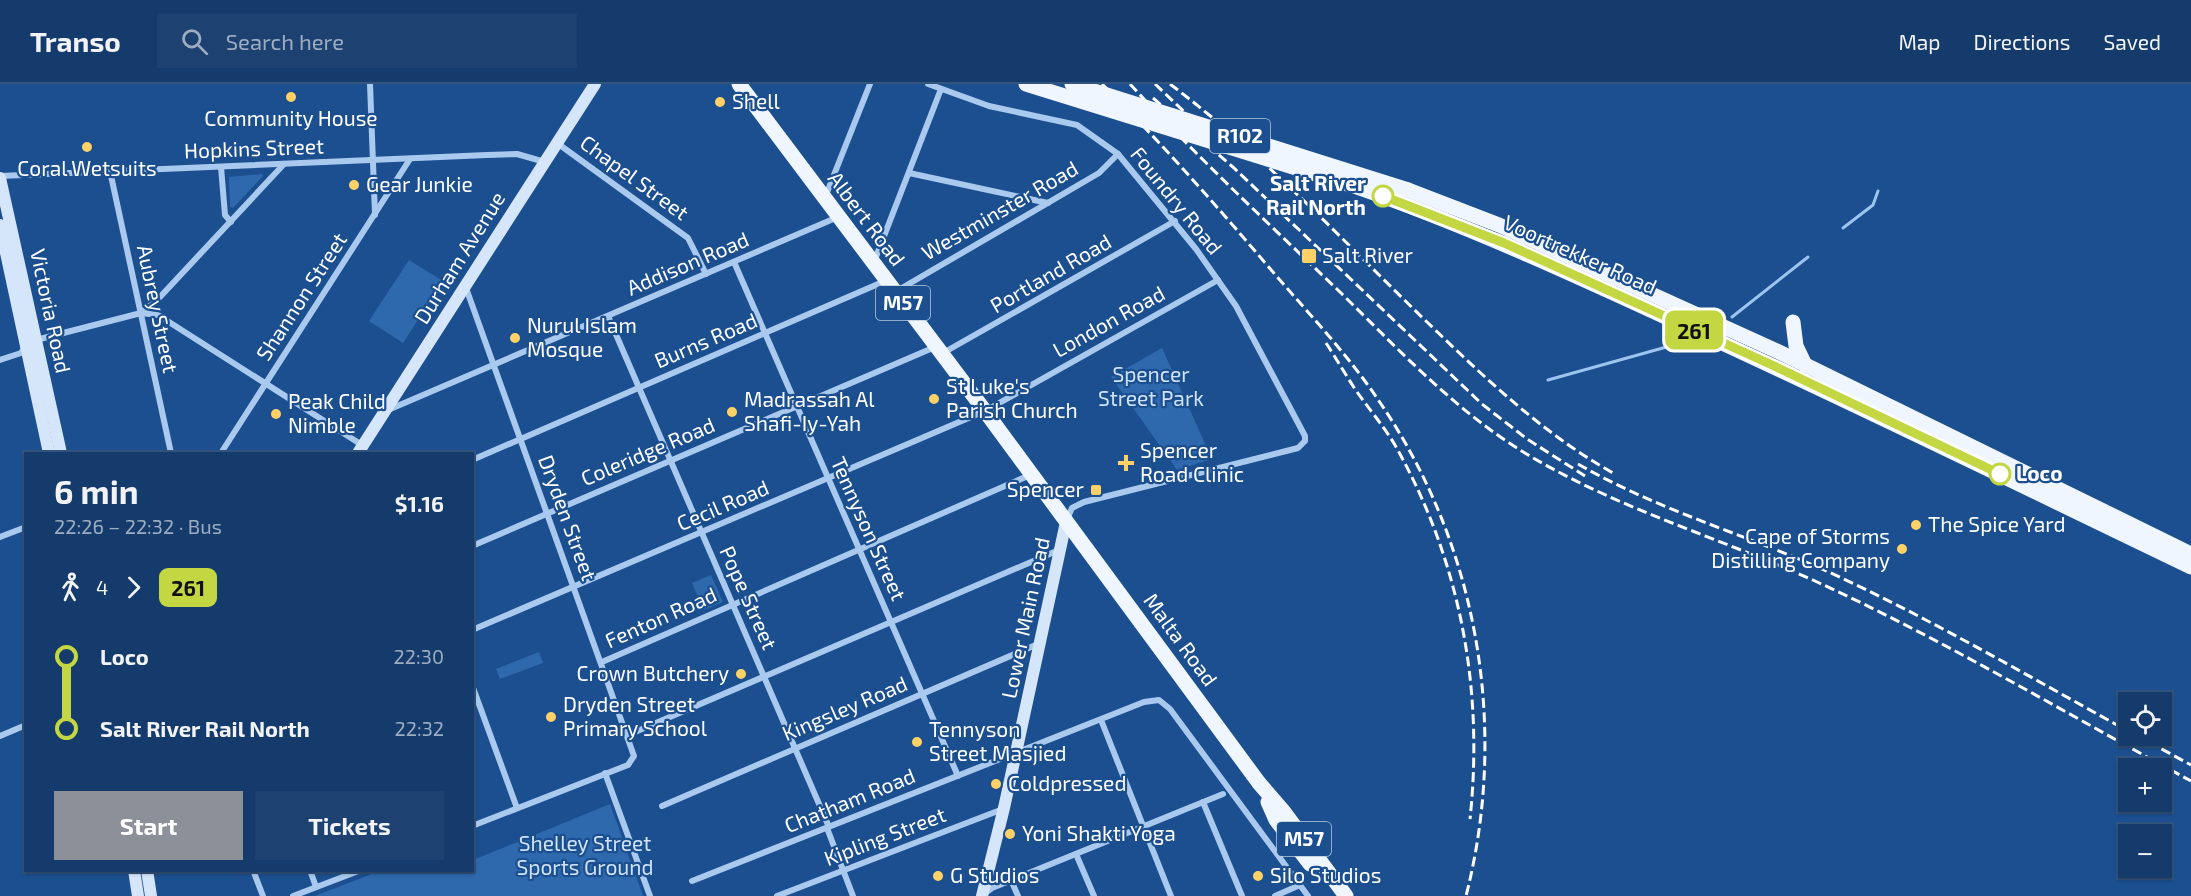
<!DOCTYPE html>
<meta charset="utf-8">
<style>
body{margin:0;font-family:"Exo 2",sans-serif;background:#1d4271;color:#f1f3f6;height:100vh;display:flex;flex-direction:column;font-size:22px;white-space:nowrap}
*{box-sizing:border-box;margin:0}
p{font-size:20px;color:#9dadc1}
.icon{flex:none;width:33px;height:33px;fill:none;stroke:currentColor;stroke-width:2;stroke-linecap:round;stroke-linejoin:round}
.map{position:relative;flex:1;overflow:hidden}
.panel{position:absolute;left:24px;top:368px;width:450px;height:420px;display:flex;flex-direction:column;background:#143b6b;border-radius:0px;box-shadow:0 2px 4px #0004,0 0 0 2px #33557e}
.panel>*{flex:none}
.badge{padding:0 12px;border-radius:9px;font-size:21px;line-height:39px}
.fabs{position:absolute;left:2118px;top:608px;display:grid;gap:12px}
.fabs a{display:grid;place-items:center;width:54px;height:54px;border-radius:0px;background:#143b6b;box-shadow:0 2px 4px #0004,0 0 0 2px #33557e;font-size:30px}
.map>.badge{position:absolute;translate:-50% -50%;box-shadow:0 0 0 3px #fff}
.legs{display:flex;align-items:center;gap:9px;height:66px;padding:0 30px;font-size:20px}
.legs p{margin-inline-start:auto}
.headline{display:flex;align-items:center;justify-content:space-between;height:102px;padding:0 30px}
h1{font-size:33px;font-weight:700;line-height:45px}
.primary-button{display:flex;gap:12px;margin-top:auto;padding:12px 30px}
.primary-button a{flex:1;height:69px;border-radius:0px;background:#8c9099;color:#fff;font-size:24px;font-weight:700;line-height:69px;text-align:center}
.primary-button a+a{background:#1d4271;color:#f1f3f6}
ul{padding:0 30px;list-style:none}
li{display:flex;align-items:center;gap:21px;height:72px;font-size:22px}
li i{display:grid;place-items:center;width:9px;height:100%;margin:0 8px;background:currentColor}
li i::after{content:'';width:15px;height:15px;margin:-8px;border:4px solid;border-radius:50%;background:#143b6b}
li p{margin-inline-start:auto}
li:first-child i{background:linear-gradient(#0000 50%,currentColor 0)}
li:last-child i{background:linear-gradient(currentColor 50%,#0000 0)}
header{display:flex;align-items:center;gap:36px;box-sizing:border-box;height:84px;padding:0 30px;background:#143b6b;border-bottom:2px solid #33557e}
header strong{font-size:28px}
nav{display:flex;gap:33px;margin-inline-start:auto;font-size:21px}
.search{width:420px;height:54px;background:#1d4271;display:flex;align-items:center;gap:15px;box-sizing:border-box;padding:0 21px;border-radius:0px;color:#9dadc1;font-size:22px}
.map>svg:first-child{display:block}
.green{fill:#2e69ad}
.lines{fill:none;stroke-linecap:round;stroke-linejoin:round}
.stream{stroke:#9cc4f0;stroke-width:3}
.street{stroke:#a9c9ee;stroke-width:6}
.secondary{stroke:#d6e6fa;stroke-width:12}
.primary{stroke:#f0f6ff;stroke-width:15}
.rail{stroke:#fff;stroke-width:3;stroke-dasharray:10 4.5;stroke-linecap:butt}
.primary-bridge{stroke:#f0f6ff;stroke-width:15}
.line-1-casing{stroke:#fff;stroke-width:14}
.line-1{stroke:#c3d742;stroke-width:9}
.poi-dot{fill:#ffd166;stroke:#1b4f8f;stroke-width:2}
.stop-1-dot{fill:#fff;stroke:#c3d742;stroke-width:3}
.labels{text-anchor:middle;stroke-width:4.5;stroke-linejoin:round;paint-order:stroke}
.shield{fill:#1b4f8f;stroke:#bbcadd;stroke-width:1.5}
.shield-label{font-size:20px;font-weight:bold;fill:#fff}
.poi-label{font-size:21px;fill:#fff;stroke:#1b4f8f;text-anchor:start}
.street-label{font-size:21px;fill:#fff;stroke:#1b4f8f}
.stop-label{font-size:21px;font-weight:bold;fill:#fff;stroke:#1b4f8f;text-anchor:end}
.park-label{font-size:21px;fill:#cfe3fa;stroke:#1b4f8f}
</style>
<header>
<strong>Transo</strong>
<div class="search"><svg class="icon" aria-label="search" viewBox="0 0 24 24"><circle cx="10" cy="10" r="6"/><path d="M15 15l6 6"/></svg>Search here</div>
<nav><a>Map</a><a>Directions</a><a>Saved</a></nav>
</header>
<div class="map">
<svg width="2191" height="812" viewBox="0 0 2191 812">
<rect width="100%" height="100%" fill="#1b4f8f"/>
<g class="green">
<path d="M262 90 263 92 233 124 230 122 229 93Z"/>
<path d="M409 176 443 197 403 259 369 237Z"/>
<path d="M1162 264 1212 375 1177 386 1111 293Z"/>
<path d="M711 491 723 518 704 526 692 499Z"/>
<path d="M539 568 543 579 500 595 496 585Z"/>
<path d="M610 720 643 812H315L382 786H472L473 776Z"/>
</g>
<g class="lines">
<g class="stream">
<path d="M1843 144 1873 121 1878 107"/>
<path d="M1732 233 1808 173"/>
<path d="M1548 296 1688 257"/>
</g>
<g class="street">
<path d="M370 0 375 131"/>
<path d="M928 0 989 22 1077 41 1118 70 1196 165 1236 222 1305 352V357L1298 364 1084 418 1072 424 1067 435"/>
<path d="M557 59 688 154 706 190"/>
<path d="M221 83 225 131 231 138"/>
<path d="M110 87 171 369"/>
<path d="M909 89 1048 119"/>
<path d="M0 92 487 71 517 70 545 78"/>
<path d="M826 111 870 0"/>
<path d="M734 178 958 692"/>
<path d="M874 178 941 5"/>
<path d="M466 204 634 672 628 681 472 742"/>
<path d="M895 208 1099 89 1118 70"/>
<path d="M141 229 160 213 284 80"/>
<path d="M608 232 829 743"/>
<path d="M36 256 141 229 158 231 362 361"/>
<path d="M943 269 1175 137"/>
<path d="M0 276 21 269 25 263"/>
<path d="M388 326 838 133"/>
<path d="M221 369 410 75"/>
<path d="M472 376 885 197"/>
<path d="M0 453 26 443"/>
<path d="M472 462 935 263"/>
<path d="M472 546 985 327 1218 196"/>
<path d="M602 578 1030 391"/>
<path d="M472 601 517 724"/>
<path d="M1101 636 1171 812"/>
<path d="M628 651 1059 466"/>
<path d="M0 652 26 641"/>
<path d="M605 689 650 812"/>
<path d="M1203 718 1242 812"/>
<path d="M662 722 1038 560"/>
<path d="M827 744 853 812"/>
<path d="M1076 770 1094 812"/>
<path d="M253 786 263 812"/>
<path d="M310 786 316 803"/>
<path d="M1011 796 1018 812"/>
<path d="M692 797 1144 618 1159 616 1170 625 1308 812"/>
<path d="M984 810 992 804 1223 710"/>
<path d="M293 812 361 786"/>
<path d="M777 812 1003 725"/>
<path d="M1275 812 1300 801"/>
</g>
<g class="secondary">
<path d="M0 94 61 369"/>
<path d="M0 141 49 369"/>
<path d="M358 369 595 0"/>
<path d="M134 786 138 812"/>
<path d="M147 786 151 812"/>
<path d="M982 812 1004 724 1066 438"/>
</g>
<g class="primary">
<path d="M739 0 985 327 1259 699 1284 728 1346 812"/>
<path d="M1351 101C1461 139 1566 187 1672 236 1846 315 2018 400 2191 483"/>
<path d="M1408 106 1499 141 1779 268 2191 470"/>
<path d="M1793 238 1796 262 1805 281"/>
<path d="M1268 718 1276 736 1310 780"/>
</g>
<g class="rail">
<path d="M1102 0C1160 57 1214 119 1267 181 1306 227 1348 270 1381 320 1478 463 1509 644 1466 812"/>
<path d="M1130 0C1197 73 1270 141 1341 209 1397 264 1453 324 1520 366 1612 423 1718 453 1815 497 1944 556 2067 630 2191 697"/>
<path d="M1155 0 1214 56"/>
<path d="M1170 0C1263 70 1343 157 1427 238 1485 294 1542 349 1613 389"/>
<path d="M1153 14 1234 84 1482 320 1527 355 1585 392"/>
<path d="M1326 259C1336 274 1345 290 1355 305 1368 324 1383 341 1395 361 1460 476 1484 604 1470 735"/>
<path d="M1578 380C1654 424 1740 449 1820 484 1926 532 2026 591 2128 647"/>
<path d="M2136 651 2191 681"/>
</g>
<g class="primary-bridge">
<path d="M1026 0 1351 101"/>
<path d="M1072 0 1408 106"/>
</g>
</g>
<g class="lines">
<g class="line-1-casing">
<path id="line-1" d="M1383 112 1504 159 1772 281 2000 390"/>
</g>
<use href="#line-1" class="line-1"/>
</g>
<g class="poi-dot">
<circle cx="291" cy="13" r="6"/>
<circle cx="720" cy="18" r="6"/>
<circle cx="87" cy="63" r="6"/>
<circle cx="354" cy="101" r="6"/>
<rect x="1301" y="164" width="16" height="16" rx="3"/>
<circle cx="515" cy="254" r="6"/>
<circle cx="934" cy="315" r="6"/>
<circle cx="732" cy="328" r="6"/>
<circle cx="276" cy="330" r="6"/>
<path d="M1123 370h6v6h6v6h-6v6h-6v-6h-6v-6h6z"/>
<rect x="1090" y="400" width="12" height="12" rx="3"/>
<circle cx="1916" cy="441" r="6"/>
<circle cx="1902" cy="465" r="6"/>
<circle cx="741" cy="590" r="6"/>
<circle cx="551" cy="633" r="6"/>
<circle cx="917" cy="658" r="6"/>
<circle cx="996" cy="700" r="6"/>
<circle cx="1010" cy="750" r="6"/>
<circle cx="938" cy="792" r="6"/>
<circle cx="1258" cy="792" r="6"/>
</g>
<g class="stop-1-dot">
<circle cx="1383" cy="112" r="10"/>
<circle cx="2000" cy="390" r="10"/>
</g>
<g class="labels">
<g class="shield">
<rect x="1210" y="35" width="60" height="34" rx="4.5"/>
<rect x="876" y="202" width="54" height="34" rx="4.5"/>
<rect x="1277" y="738" width="54" height="34" rx="4.5"/>
</g>
<g class="shield-label">
<text x="1240" y="59">R102</text>
<text x="903" y="226">M57</text>
<text x="1304" y="762">M57</text>
</g>
<g class="poi-label">
<text x="732" y="25">Shell</text>
<text x="291" y="42" text-anchor="middle">Community House</text>
<text x="87" y="92" text-anchor="middle">Coral Wetsuits</text>
<text x="366" y="108">Gear Junkie</text>
<text x="1322" y="179">Salt River</text>
<text x="527" y="249">Nurul Islam<tspan x="527" dy="24">Mosque</tspan></text>
<text x="946" y="310">St Luke's<tspan x="946" dy="24">Parish Church</tspan></text>
<text x="744" y="323">Madrassah Al<tspan x="744" dy="24">Shafi-Iy-Yah</tspan></text>
<text x="288" y="325">Peak Child<tspan x="288" dy="24">Nimble</tspan></text>
<text x="1140" y="374">Spencer<tspan x="1140" dy="24">Road Clinic</tspan></text>
<text x="1084" y="413" text-anchor="end">Spencer</text>
<text x="1928" y="448">The Spice Yard</text>
<text x="1890" y="460" text-anchor="end">Cape of Storms<tspan x="1890" dy="24">Distilling Company</tspan></text>
<text x="729" y="597" text-anchor="end">Crown Butchery</text>
<text x="563" y="628">Dryden Street<tspan x="563" dy="24">Primary School</tspan></text>
<text x="929" y="653">Tennyson<tspan x="929" dy="24">Street Masjied</tspan></text>
<text x="1008" y="707">Coldpressed</text>
<text x="1022" y="757">Yoni Shakti Yoga</text>
<text x="950" y="799">G Studios</text>
<text x="1270" y="799">Silo Studios</text>
</g>
<g class="street-label">
<text transform="translate(254 65) rotate(-2)" y="7">Hopkins Street</text>
<text transform="translate(634 94) rotate(36)" y="7">Chapel Street</text>
<text transform="translate(1176 117) rotate(51)" y="7">Foundry Road</text>
<text transform="translate(1000 127) rotate(-30)" y="7">Westminster Road</text>
<text transform="translate(866 135) rotate(53)" y="7">Albert Road</text>
<text transform="translate(1580 171) rotate(24)" y="7">Voortrekker Road</text>
<text transform="translate(460 174) rotate(-58)" y="7">Durham Avenue</text>
<text transform="translate(688 180) rotate(-23)" y="7">Addison Road</text>
<text transform="translate(1051 190) rotate(-30)" y="7">Portland Road</text>
<text transform="translate(302 213) rotate(-57)" y="7">Shannon Street</text>
<text transform="translate(157 225) rotate(78)" y="7">Aubrey Street</text>
<text transform="translate(50 227) rotate(78)" y="7">Victoria Road</text>
<text transform="translate(1109 238) rotate(-29)" y="7">London Road</text>
<text transform="translate(706 257) rotate(-23)" y="7">Burns Road</text>
<text transform="translate(648 368) rotate(-23)" y="7">Coleridge Road</text>
<text transform="translate(723 422) rotate(-23)" y="7">Cecil Road</text>
<text transform="translate(567 434) rotate(70)" y="7">Dryden Street</text>
<text transform="translate(868 445) rotate(66)" y="7">Tennyson Street</text>
<text transform="translate(748 514) rotate(66)" y="7">Pope Street</text>
<text transform="translate(661 534) rotate(-24)" y="7">Fenton Road</text>
<text transform="translate(1026 534) rotate(-78)" y="7">Lower Main Road</text>
<text transform="translate(1180 556) rotate(54)" y="7">Malta Road</text>
<text transform="translate(845 625) rotate(-23)" y="7">Kingsley Road</text>
<text transform="translate(850 717) rotate(-22)" y="7">Chatham Road</text>
<text transform="translate(885 753) rotate(-21)" y="7">Kipling Street</text>
</g>
<g class="stop-label">
<text x="1366" y="107">Salt River<tspan x="1366" dy="24">Rail North</tspan></text>
<text x="2016" y="397" text-anchor="start">Loco</text>
</g>
<g class="park-label">
<text x="1151" y="298">Spencer<tspan x="1151" dy="24">Street Park</tspan></text>
<text x="585" y="767">Shelley Street<tspan x="585" dy="24">Sports Ground</tspan></text>
</g>
</g>
</svg>
<div class="fabs">
<a><svg class="icon" aria-label="locate" viewBox="0 0 24 24"><circle cx="12" cy="12" r="6"/><path d="M12 2v4M12 18v4M2 12h4M18 12h4"/></svg></a>
<a>+</a>
<a>−</a>
</div>
<b class="badge" style="left:1694px;top:246px;background:#c3d742;color:#111">261</b>
<section class="panel">
<div class="headline"><div><h1>6 min</h1><p>22:26 – 22:32 · Bus</p></div><b>$1.16</b></div>
<div class="legs"><svg class="icon" aria-label="walk" viewBox="0 0 24 24"><circle cx="13" cy="4" r="2"/><path d="M13 8l-2 6 4 7M11 14l-3 7M7 12l3-4h3l4 4"/></svg>4<svg class="icon" aria-label="forward" viewBox="0 0 24 24"><path d="M9 5l7 7-7 7"/></svg><b class="badge" style="background:#c3d742;color:#111">261</b></div>
<ul>
<li><i style="color:#c3d742"></i><b>Loco</b><p>22:30</p></li>
<li><i style="color:#c3d742"></i><b>Salt River Rail North</b><p>22:32</p></li>
</ul>
<div class="primary-button"><a>Start</a><a>Tickets</a></div>
</section>
</div>
